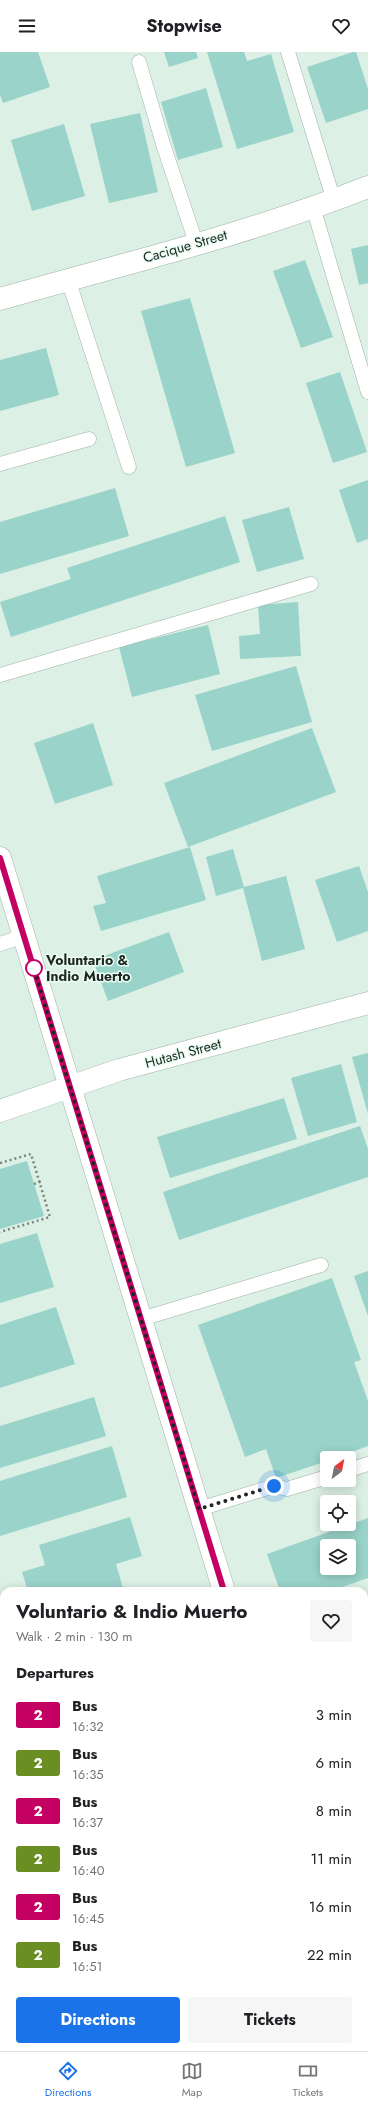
<!DOCTYPE html>
<meta charset="utf-8">
<style>
body{margin:0;font-family:Jost,sans-serif;background:#f6f6f6;color:#202124;height:100vh;display:flex;flex-direction:column;font-size:15px;white-space:nowrap}
*{box-sizing:border-box;margin:0}
p{font-size:13px;color:#757577}
.icon{flex:none;width:22px;height:22px;fill:none;stroke:currentColor;stroke-width:2;stroke-linecap:round;stroke-linejoin:round}
.map{position:relative;flex:1;overflow:hidden}
.details{position:absolute;left:0px;top:1535px;width:368px;height:464px;display:flex;flex-direction:column;background:#fff;border-radius:12px 12px 0 0;box-shadow:0 2px 10px #0003}
.details>*{flex:none}
.badge{padding:0 8px;border-radius:3px;font-size:14px;line-height:26px}
.needle{width:26px;rotate:32deg}
.controls{position:absolute;left:320px;top:1399px;display:grid;gap:8px}
.controls a{display:grid;place-items:center;width:36px;height:36px;border-radius:4px;background:#fff;box-shadow:0 2px 10px #0003;font-size:20px}
.you{position:absolute;width:20px;height:20px;margin:-10px;border:3px solid #fff;border-radius:50%;background:#1a73e8;box-shadow:0 0 0 6px #1a73e833}
.map>.badge{position:absolute;translate:-50% -50%;box-shadow:0 0 0 2px #fff}
h2{padding:0 16px;font-size:15px;line-height:36px}
.round{display:grid;place-items:center;flex:none;width:42px;height:42px;border-radius:4px;background:#f6f6f6}
.summary{display:flex;align-items:center;justify-content:space-between;height:68px;padding:0 16px}
h1{font-size:19px;font-weight:700;line-height:30px}
.cta{display:flex;gap:8px;margin-top:auto;padding:8px 16px}
.cta a{flex:1;height:46px;border-radius:4px;background:#1a73e8;color:#fff;font-size:16px;font-weight:700;line-height:46px;text-align:center}
.cta a+a{background:#f6f6f6;color:#202124}
ul{padding:0;list-style:none}
li{display:flex;align-items:center;gap:12px;height:48px;padding:0 16px}
li div{flex:1}
li b{display:block;font-size:15px}
li em{font-style:normal}
li .badge{min-width:44px;font-weight:700;text-align:center}
header{display:flex;justify-content:space-between;align-items:center;height:52px;padding:0 16px;background:#fff;font-size:18px;font-weight:700}
.menu{display:flex;justify-content:space-around;align-items:center;height:56px;border-top:1px solid #e0e0e0;background:#fff;font-size:11px;color:#757577}
.menu a{display:grid;justify-items:center;gap:2px}
.menu .current{color:#1a73e8}
.map>svg:first-child{display:block}
.green{fill:#bac49e}
.building{fill:#99d3c9;fill-rule:evenodd}
.lines{fill:none;stroke-linecap:round;stroke-linejoin:round}
.service-casing{stroke:#9fb1a7;stroke-width:15}
.minor-casing{stroke:#9fb1a7;stroke-width:23}
.tertiary-casing{stroke:#9fb1a7;stroke-width:23}
.motorway-casing{stroke:#d2d3d3;stroke-width:23}
.path{stroke:#79867f;stroke-width:2.5;stroke-dasharray:2 3;stroke-linecap:butt}
.service{stroke:#fff;stroke-width:14}
.minor{stroke:#fff;stroke-width:22}
.tertiary{stroke:#fff;stroke-width:22}
.motorway{stroke:#7bba70;stroke-width:22}
.line-casing{stroke:#fff;stroke-width:9}
.line{stroke:#c40063;stroke-width:6}
.walk{stroke:#1e2522;stroke-width:4;stroke-dasharray:0 7.2}
.stop-dot{fill:#fff;stroke:#c40063;stroke-width:2}
.labels{text-anchor:middle;stroke-width:3;stroke-linejoin:round;paint-order:stroke}
.street-label{font-size:14px;fill:#1e2522;stroke:#e9fdf2}
.stop-label{font-size:14px;font-weight:bold;fill:#1e2522;stroke:#e9fdf2;text-anchor:start}
</style>
<header><svg class="icon" aria-label="menu" viewBox="0 0 24 24"><path d="M4 6h16M4 12h16M4 18h16"/></svg>Stopwise<svg class="icon" aria-label="heart" viewBox="0 0 24 24"><path d="M12 20l-8-8c-3-5 5-10 8-4 3-6 11-1 8 4z"/></svg></header>
<div class="map">
<svg width="368" height="1999" viewBox="0 0 368 1999">
<rect width="100%" height="100%" fill="#dcf0e5"/>
<path class="green" d="M0 1815 4 1817V1859L0 1857Z"/>
<g class="building">
<path d="M0 0H38L50 35 3 51 0 43Z"/>
<path d="M164 0H196L198 6 169 15Z"/>
<path d="M207 0H244L247 9 271 2 294 80 237 97Z"/>
<path d="M353 0H356L368 37V57L326 71 307 15Z"/>
<path d="M206 36 223 95 178 108 161 50Z"/>
<path d="M140 61 158 140 109 151 90 72Z"/>
<path d="M64 72 85 144 32 159 11 88Z"/>
<path d="M368 193V231L359 233 351 197Z"/>
<path d="M305 208 333 285 301 296 273 219Z"/>
<path d="M190 246 235 401 186 415 141 259Z"/>
<path d="M46 296 59 343 0 359V308Z"/>
<path d="M340 320 367 400 333 411 306 331Z"/>
<path d="M368 428V487L357 491 339 438Z"/>
<path d="M115 436 129 484 0 522V470Z"/>
<path d="M289 455 304 507 257 520 242 468Z"/>
<path d="M225 464 240 510 11 585 0 550 71 527 67 516Z"/>
<path d="M298 550 301 604 240 607 239 584 260 582 258 553Z"/>
<path d="M208 573 220 622 132 645 119 595Z"/>
<path d="M296 614 312 670 212 699 195 643Z"/>
<path d="M93 671 113 733 55 752 34 691Z"/>
<path d="M312 676 336 740 188 795 164 731Z"/>
<path d="M190 795 206 848 101 879 93 854 106 851 97 824Z"/>
<path d="M233 797 244 835 286 824 305 897 262 909 243 836 216 844 206 805Z"/>
<path d="M359 814 368 840V879L337 890 315 828Z"/>
<path d="M169 880 184 920 108 949 93 908Z"/>
<path d="M368 1001V1062L352 1005Z"/>
<path d="M341 1012 357 1070 308 1084 291 1026Z"/>
<path d="M284 1046 297 1087 170 1126 157 1085Z"/>
<path d="M360 1074 368 1097V1125L179 1188 163 1140Z"/>
<path d="M27 1109 44 1164 0 1177V1117Z"/>
<path d="M37 1181 54 1235 0 1251V1192Z"/>
<path d="M368 1219V1264L354 1224Z"/>
<path d="M332 1226 361 1308 354 1310 368 1349V1394L335 1406H327V1409L276 1426 266 1397 245 1405 198 1273Z"/>
<path d="M56 1255 75 1312 0 1336V1273Z"/>
<path d="M94 1345 106 1384 0 1416V1374Z"/>
<path d="M112 1394 127 1445 0 1484V1429Z"/>
<path d="M130 1465 142 1504 116 1512 123 1536 113 1539H28L22 1520 45 1513 39 1493Z"/>
<path d="M368 1466V1526L331 1539H280L267 1502ZM327 1494H349V1516H327Z"/>
<path d="M368 1557V1614L364 1615V1559Z"/>
<path d="M368 1637V1692L364 1693V1638Z"/>
</g>
<g class="lines">
<g class="service-casing">
<g id="service">
<path d="M288 0 334 149"/>
<path d="M139 10 163 92 196 191"/>
<path d="M313 155 368 340"/>
<path d="M68 227 129 415"/>
<path d="M0 412 89 387"/>
<path d="M0 623 311 532"/>
<path d="M0 892 24 884"/>
<path d="M141 1267 321 1213"/>
<path d="M349 1418 368 1412"/>
<path d="M199 1457 274 1434 287 1437 327 1425"/>
</g>
</g>
<g class="minor-casing">
<g id="minor">
<path d="M0 247C123 212 249 182 368 135"/>
<path d="M0 1059 119 1018 368 951"/>
</g>
</g>
<g class="tertiary-casing">
<g id="tertiary">
<path d="M0 806 224 1539"/>
<path d="M364 1759H368"/>
</g>
</g>
<g class="motorway-casing">
<g id="motorway">
<path d="M0 1660 4 1662"/>
<path d="M0 1761 4 1763"/>
<path d="M364 1844 368 1846"/>
<path d="M0 1894 4 1895"/>
<path d="M364 1935 368 1937"/>
<path d="M353 1995 367 1999"/>
</g>
</g>
<g class="path">
<path d="M0 1111 31 1102 50 1165 0 1180"/>
<path d="M34 1132 42 1129"/>
</g>
<use href="#service" class="service"/>
<use href="#minor" class="minor"/>
<use href="#tertiary" class="tertiary"/>
<use href="#motorway" class="motorway"/>
</g>
<g class="lines">
<g class="line-casing">
<path id="line" d="M0 806 224 1539"/>
</g>
<use href="#line" class="line"/>
<path class="walk" d="M34 916 33 914 199 1457 274 1434"/>
</g>
<circle class="stop-dot" cx="34" cy="916" r="8"/>
<g class="labels">
<g class="street-label">
<text transform="translate(185 194) rotate(-16)" y="5">Cacique Street</text>
<text transform="translate(183 1001) rotate(-15)" y="5">Hutash Street</text>
</g>
<g class="stop-label">
<text x="46" y="913">Voluntario &amp;<tspan x="46" dy="16">Indio Muerto</tspan></text>
</g>
</g>
</svg>
<div class="controls">
<a><svg class="needle" viewBox="-14 -14 28 28"><path d="M0-13l5 13h-10z" fill="#e53935"/><path d="M0 13l5-13h-10z" fill="#757577"/></svg></a>
<a><svg class="icon" aria-label="locate" viewBox="0 0 24 24"><circle cx="12" cy="12" r="6"/><path d="M12 2v4M12 18v4M2 12h4M18 12h4"/></svg></a>
<a><svg class="icon" aria-label="layers" viewBox="0 0 24 24"><path d="M12 4l9 5-9 5-9-5zM3 14l9 5 9-5"/></svg></a>
</div>
<div class="you" style="left:274px;top:1434px"></div>
<section class="details">
<div class="summary"><div><h1>Voluntario &amp; Indio Muerto</h1><p>Walk · 2 min · 130 m</p></div><a class="round"><svg class="icon" aria-label="heart" viewBox="0 0 24 24"><path d="M12 20l-8-8c-3-5 5-10 8-4 3-6 11-1 8 4z"/></svg></a></div>
<h2>Departures</h2>
<ul>
<li><span class="badge" style="background:#c40063;color:#fff">2</span><div><b>Bus</b><p>16:32</p></div><em>3 min</em></li>
<li><span class="badge" style="background:#6b8e23;color:#fff">2</span><div><b>Bus</b><p>16:35</p></div><em>6 min</em></li>
<li><span class="badge" style="background:#c40063;color:#fff">2</span><div><b>Bus</b><p>16:37</p></div><em>8 min</em></li>
<li><span class="badge" style="background:#6b8e23;color:#fff">2</span><div><b>Bus</b><p>16:40</p></div><em>11 min</em></li>
<li><span class="badge" style="background:#c40063;color:#fff">2</span><div><b>Bus</b><p>16:45</p></div><em>16 min</em></li>
<li><span class="badge" style="background:#6b8e23;color:#fff">2</span><div><b>Bus</b><p>16:51</p></div><em>22 min</em></li>
</ul>
<div class="cta"><a>Directions</a><a>Tickets</a></div>
</section>
</div>
<nav class="menu">
<a class="current"><svg class="icon" aria-label="directions" viewBox="0 0 24 24"><path d="M12 3l9 9-9 9-9-9zM9 14v-3h6M13 9l2 2-2 2"/></svg>Directions</a>
<a><svg class="icon" aria-label="map" viewBox="0 0 24 24"><path d="M3 6l6-2 6 2 6-2v14l-6 2-6-2-6 2zM9 4v14M15 6v14"/></svg>Map</a>
<a><svg class="icon" aria-label="tickets" viewBox="0 0 24 24"><path d="M3 7h18v10H3zM15 7v10"/></svg>Tickets</a>
</nav>
